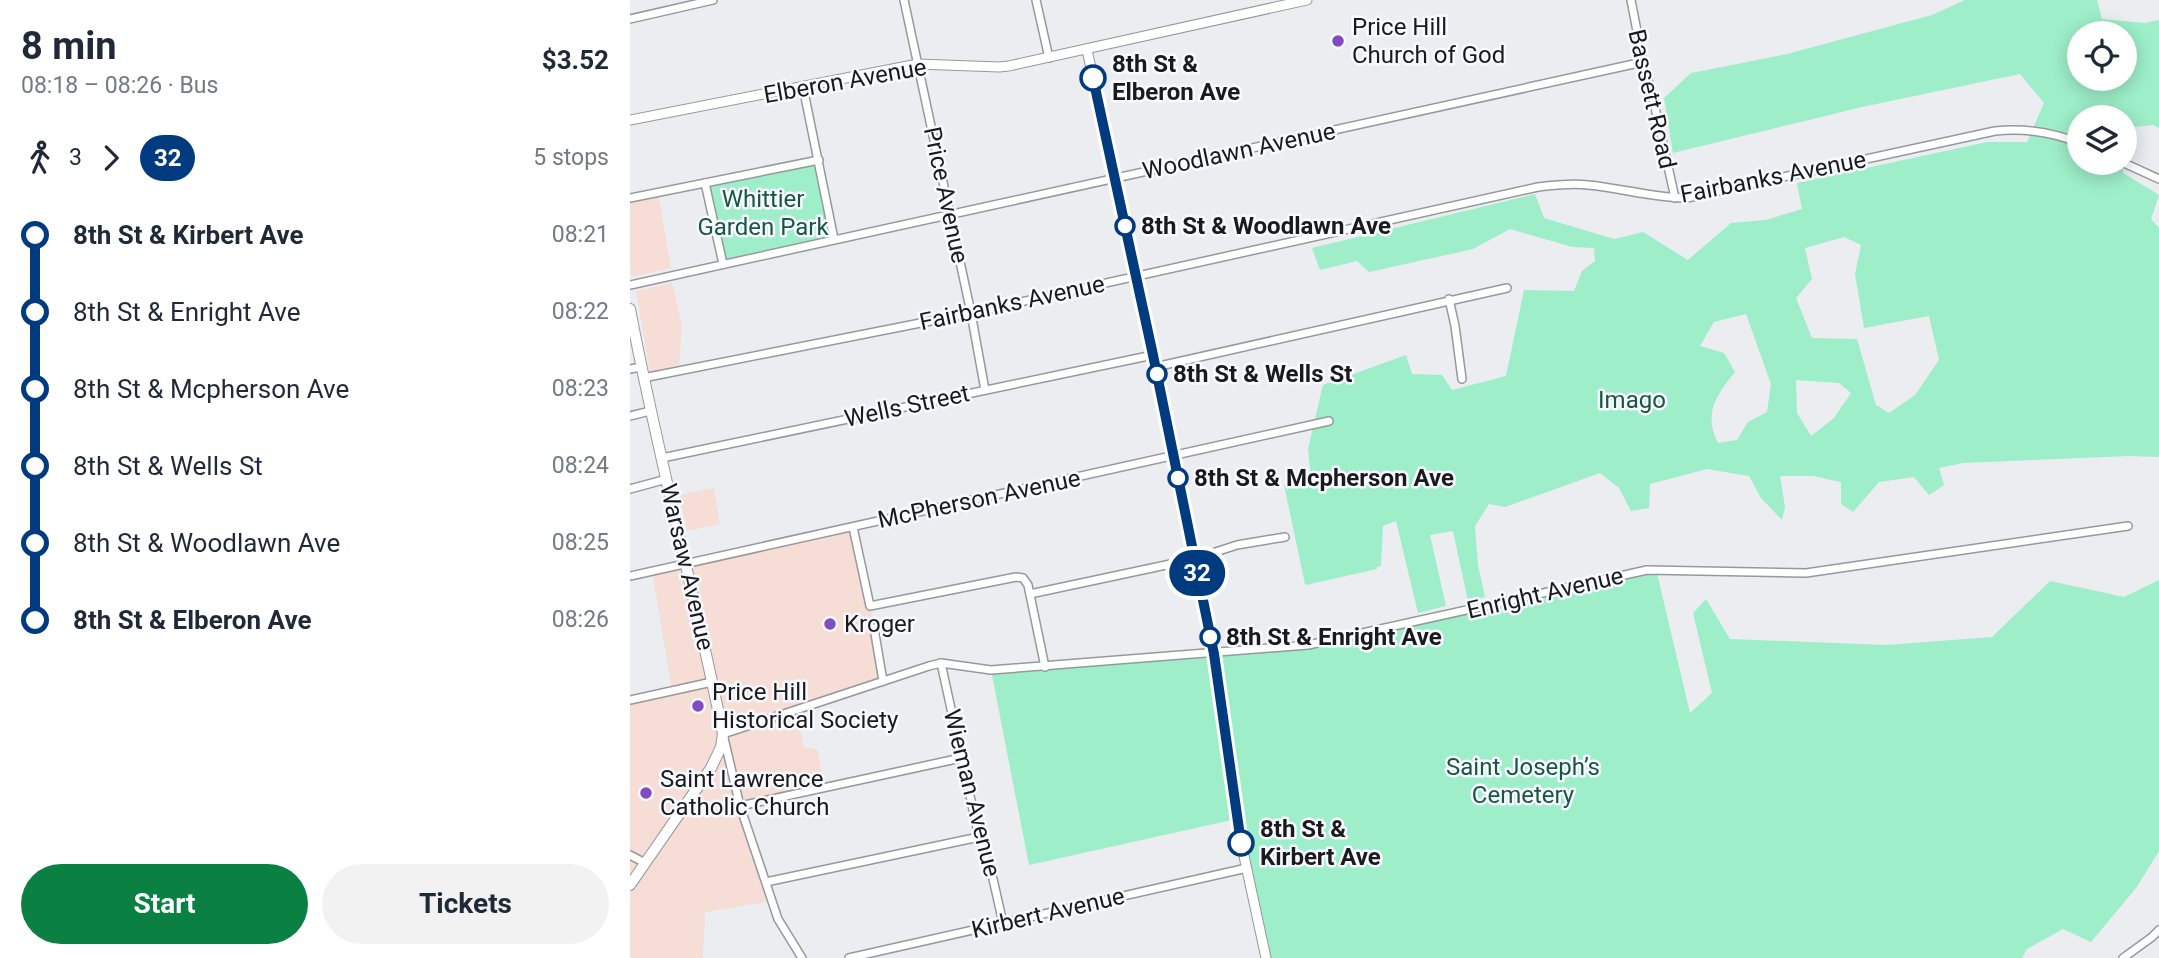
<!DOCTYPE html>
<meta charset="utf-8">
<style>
body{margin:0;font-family:Roboto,sans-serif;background:#f2f2f3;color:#1f2937;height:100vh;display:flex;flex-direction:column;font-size:26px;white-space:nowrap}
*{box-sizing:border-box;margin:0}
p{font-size:23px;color:#747a83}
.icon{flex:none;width:38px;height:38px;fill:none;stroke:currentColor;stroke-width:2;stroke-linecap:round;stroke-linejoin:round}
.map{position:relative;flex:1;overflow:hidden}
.panel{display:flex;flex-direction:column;background:#fff;width:630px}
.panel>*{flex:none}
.badge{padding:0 14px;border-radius:23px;font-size:24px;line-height:46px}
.tools{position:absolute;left:1437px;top:21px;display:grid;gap:14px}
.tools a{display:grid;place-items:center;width:70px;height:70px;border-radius:50%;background:#fff;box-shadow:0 4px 18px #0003;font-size:35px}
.map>.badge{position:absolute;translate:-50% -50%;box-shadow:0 0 0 4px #fff}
.legs{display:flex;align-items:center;gap:10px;height:77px;padding:0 21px;font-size:23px}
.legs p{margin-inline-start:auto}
.head{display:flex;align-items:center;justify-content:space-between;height:119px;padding:0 21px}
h1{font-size:38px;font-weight:700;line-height:52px}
.action{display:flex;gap:14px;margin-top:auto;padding:14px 21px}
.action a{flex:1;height:80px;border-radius:42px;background:#0b8043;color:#fff;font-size:28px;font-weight:700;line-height:80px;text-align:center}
.action a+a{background:#f2f2f3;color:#1f2937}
ul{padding:0 21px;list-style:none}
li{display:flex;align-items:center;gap:24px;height:77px;font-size:26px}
li i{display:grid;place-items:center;width:10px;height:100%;margin:0 9px;background:currentColor}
li i::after{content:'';width:18px;height:18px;margin:-9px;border:5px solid;border-radius:50%;background:#fff}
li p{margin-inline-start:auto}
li:first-child i{background:linear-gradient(#0000 50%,currentColor 0)}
li:last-child i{background:linear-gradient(currentColor 50%,#0000 0)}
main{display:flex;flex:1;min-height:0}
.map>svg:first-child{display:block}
.commercial{fill:#f6ddd6}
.green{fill:#9deec9;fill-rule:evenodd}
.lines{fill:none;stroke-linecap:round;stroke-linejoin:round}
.minor-casing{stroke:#97989c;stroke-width:10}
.tertiary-casing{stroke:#97989c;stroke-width:11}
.secondary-casing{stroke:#97989c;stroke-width:12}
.minor{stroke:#fff;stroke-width:7}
.tertiary{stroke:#fff;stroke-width:9}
.secondary{stroke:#fff;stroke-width:10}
.tertiary-bridge-casing{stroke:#97989c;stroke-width:11;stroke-linecap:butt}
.tertiary-bridge{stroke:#fff;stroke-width:9}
.line-1-casing{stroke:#fff;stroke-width:16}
.line-1{stroke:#003b80;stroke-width:10}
.poi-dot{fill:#824bc2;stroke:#f8faff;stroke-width:2.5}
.stop-1-dot{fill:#fff;stroke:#003b80;stroke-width:3.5}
.labels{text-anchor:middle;stroke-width:5;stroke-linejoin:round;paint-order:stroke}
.poi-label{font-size:24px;fill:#1a1a1c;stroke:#f8faff;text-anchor:start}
.stop-label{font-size:24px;font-weight:bold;fill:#1a1a1c;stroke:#f8faff;text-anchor:start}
.street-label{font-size:24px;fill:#1a1a1c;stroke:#f8faff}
.park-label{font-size:24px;fill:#15583f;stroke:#f8faff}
</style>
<main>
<section class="panel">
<div class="head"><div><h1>8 min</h1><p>08:18 – 08:26 · Bus</p></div><b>$3.52</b></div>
<div class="legs"><svg class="icon" aria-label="walk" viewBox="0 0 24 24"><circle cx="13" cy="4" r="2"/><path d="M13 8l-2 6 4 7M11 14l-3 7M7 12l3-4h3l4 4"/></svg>3<svg class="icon" aria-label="forward" viewBox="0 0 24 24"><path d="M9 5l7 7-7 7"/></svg><b class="badge" style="background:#003b80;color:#fff">32</b><p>5 stops</p></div>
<ul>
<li><i style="color:#003b80"></i><b>8th St &amp; Kirbert Ave</b><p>08:21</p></li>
<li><i style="color:#003b80"></i><span>8th St &amp; Enright Ave</span><p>08:22</p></li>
<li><i style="color:#003b80"></i><span>8th St &amp; Mcpherson Ave</span><p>08:23</p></li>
<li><i style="color:#003b80"></i><span>8th St &amp; Wells St</span><p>08:24</p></li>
<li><i style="color:#003b80"></i><span>8th St &amp; Woodlawn Ave</span><p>08:25</p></li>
<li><i style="color:#003b80"></i><b>8th St &amp; Elberon Ave</b><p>08:26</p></li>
</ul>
<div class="action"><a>Start</a><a>Tickets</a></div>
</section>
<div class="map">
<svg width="1529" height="958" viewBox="0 0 1529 958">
<rect width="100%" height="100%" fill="#ebedf1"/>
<g class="commercial">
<path d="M29 196 41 268 2 277 0 267V203Z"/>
<path d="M41 283 45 294 52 327 49 365 20 372 6 291Z"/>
<path d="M84 488 90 524 57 531 49 495Z"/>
<path d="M223 527 240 606 253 681 166 710 174 748 187 749 195 788 110 806 142 901 75 912 73 958H0V700L42 690 22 571Z"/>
</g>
<g class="green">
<path d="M1335 0H1467L1472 19 1515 23 1529 20V128L1523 125 1495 128V135L1494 117H1449V163H1493V173L1529 195 1521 219 1529 228V457L1498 456 1333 463 1309 468 1314 485 1299 495 1284 477 1249 482 1223 512 1211 504V482L1183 476H1150L1155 507 1152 520 1131 498 1119 476 1077 469 1020 484 1019 508 1001 511 989 488 970 473 875 507 859 504 845 526 848 565 855 597 838 601 823 531 800 535 816 606 788 613 766 521 753 526 751 566 747 567V569L676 585 675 584 654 485 681 478 678 449 693 385 776 355 782 374 812 375 822 390 876 376 894 290 944 291 952 271 965 261 964 248 942 247 880 229 843 249 739 272 727 261 690 270 682 248 905 194 914 218 984 239 1013 232 1058 260 1101 223 1136 220 1172 209 1167 183 1357 142H1397L1414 103 1390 74 1232 107 1043 153 1034 98 1061 73 1157 54 1302 15ZM1449 33H1494V79H1449ZM1214 237 1231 245 1225 274 1234 328 1299 316 1309 360 1285 395 1259 413 1246 405 1227 339 1182 338 1166 298 1182 279 1175 248ZM1116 314 1141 384 1137 412 1118 422 1107 440 1088 443C1073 413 1086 396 1105 372L1094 353 1070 346 1084 322ZM1166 380 1209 383 1221 393 1204 418 1181 436 1167 413Z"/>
<path d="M189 160 204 239 93 264 75 183Z"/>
<path d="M1026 569 1060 713 1082 693 1063 613 1076 599 1100 639 1256 645 1362 637 1420 581 1494 597 1529 580V851L1506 888 1461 942 1433 929 1397 949 1392 958H636L606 819 399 865 361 670 663 647Z"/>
</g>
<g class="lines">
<g class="minor-casing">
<g id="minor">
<path d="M274 0 341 313 355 390"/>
<path d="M406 0 419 58"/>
<path d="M1001 0 1013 62 1022 94 1045 198"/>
<path d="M0 19 83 0"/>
<path d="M173 87 204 239"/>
<path d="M1494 163 1529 179"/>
<path d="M75 183 93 264"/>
<path d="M0 198 189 160"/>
<path d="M0 285 1013 62"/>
<path d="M819 299 825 326 832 379"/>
<path d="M525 367 877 288"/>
<path d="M0 369 11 367"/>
<path d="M13 378 341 313 908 187C924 185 941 183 958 185 991 188 1023 198 1057 198L1365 131C1394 128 1422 132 1449 143"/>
<path d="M0 416 20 411"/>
<path d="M32 458 523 355"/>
<path d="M0 489 37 479"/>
<path d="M223 527 240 606 386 577 393 578 398 585 415 667"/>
<path d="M0 576 699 421"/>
<path d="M400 594 564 559 607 545 655 537"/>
<path d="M244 628 253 681"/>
<path d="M311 663 349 837 363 879 373 923"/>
<path d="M0 700 82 682"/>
<path d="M110 806 331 758"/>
<path d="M0 855 15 863"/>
<path d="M136 882 349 837"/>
<path d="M172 958 148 919 110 806 93 734 299 666 311 663 361 670 678 645 1017 570 1176 573 1498 526"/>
<path d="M219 958 617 868"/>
<path d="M1493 958 1522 937 1529 930"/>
</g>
</g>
<g class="tertiary-casing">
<g id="tertiary">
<path d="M457 50 482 163"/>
<path d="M0 120 288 64 369 67 379 66 677 0"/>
<path d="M489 198 500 249"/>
<path d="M512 304 584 654 606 819 636 958"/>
</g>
</g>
<g class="secondary-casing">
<path id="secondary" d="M0 309C27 451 64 591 93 734L91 747 81 768 0 885"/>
</g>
<use href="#minor" class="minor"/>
<use href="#tertiary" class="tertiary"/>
<use href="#secondary" class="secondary"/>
<g class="tertiary-bridge-casing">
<g id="tertiary-bridge">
<path d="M482 163 489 198"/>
<path d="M500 249 512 304"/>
</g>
</g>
<use href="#tertiary-bridge" class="tertiary-bridge"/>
</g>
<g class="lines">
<g class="line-1-casing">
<path id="line-1" d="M463 78 523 355 584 654 611 843"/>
</g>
<use href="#line-1" class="line-1"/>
</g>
<g class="poi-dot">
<circle cx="708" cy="41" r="7"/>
<circle cx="200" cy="624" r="7"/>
<circle cx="68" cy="706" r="7"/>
<circle cx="16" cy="793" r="7"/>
</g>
<g class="stop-1-dot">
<circle cx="463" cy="78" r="12"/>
<circle cx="495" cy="226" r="9"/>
<circle cx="527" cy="374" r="9"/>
<circle cx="548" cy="478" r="9"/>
<circle cx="580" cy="637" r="9"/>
<circle cx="611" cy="843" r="12"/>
</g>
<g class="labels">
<g class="poi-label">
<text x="722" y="35">Price Hill<tspan x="722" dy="28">Church of God</tspan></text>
<text x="214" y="632">Kroger</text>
<text x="82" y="700">Price Hill<tspan x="82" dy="28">Historical Society</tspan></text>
<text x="30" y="787">Saint Lawrence<tspan x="30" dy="28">Catholic Church</tspan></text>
</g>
<g class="stop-label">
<text x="482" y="72">8th St &amp;<tspan x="482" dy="28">Elberon Ave</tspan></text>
<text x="511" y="234">8th St &amp; Woodlawn Ave</text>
<text x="543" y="382">8th St &amp; Wells St</text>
<text x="564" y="486">8th St &amp; Mcpherson Ave</text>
<text x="596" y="645">8th St &amp; Enright Ave</text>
<text x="630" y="837">8th St &amp;<tspan x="630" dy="28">Kirbert Ave</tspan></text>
</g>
<g class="street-label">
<text transform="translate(215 81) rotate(-10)" y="8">Elberon Avenue</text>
<text transform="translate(1022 99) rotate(77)" y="8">Bassett Road</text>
<text transform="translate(609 151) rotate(-12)" y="8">Woodlawn Avenue</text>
<text transform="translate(1143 177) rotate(-11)" y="8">Fairbanks Avenue</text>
<text transform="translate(316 195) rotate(78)" y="8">Price Avenue</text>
<text transform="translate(382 303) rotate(-12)" y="8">Fairbanks Avenue</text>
<text transform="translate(277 406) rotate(-12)" y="8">Wells Street</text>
<text transform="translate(349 499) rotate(-12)" y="8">McPherson Avenue</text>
<text transform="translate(57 567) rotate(77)" y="8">Warsaw Avenue</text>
<text transform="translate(915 593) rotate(-13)" y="8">Enright Avenue</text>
<text transform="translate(342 793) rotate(76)" y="8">Wieman Avenue</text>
<text transform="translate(418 913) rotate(-13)" y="8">Kirbert Avenue</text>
</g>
<g class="park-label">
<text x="133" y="207">Whittier<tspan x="133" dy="28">Garden Park</tspan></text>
<text x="1002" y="408">Imago</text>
<text x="893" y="775">Saint Joseph’s<tspan x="893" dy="28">Cemetery</tspan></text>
</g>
</g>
</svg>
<div class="tools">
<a><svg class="icon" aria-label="locate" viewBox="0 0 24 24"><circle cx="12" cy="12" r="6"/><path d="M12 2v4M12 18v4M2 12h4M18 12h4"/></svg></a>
<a><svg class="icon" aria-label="layers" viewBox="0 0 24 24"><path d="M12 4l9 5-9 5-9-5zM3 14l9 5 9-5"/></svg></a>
</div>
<b class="badge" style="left:567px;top:573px;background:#003b80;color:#fff">32</b>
</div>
</main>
